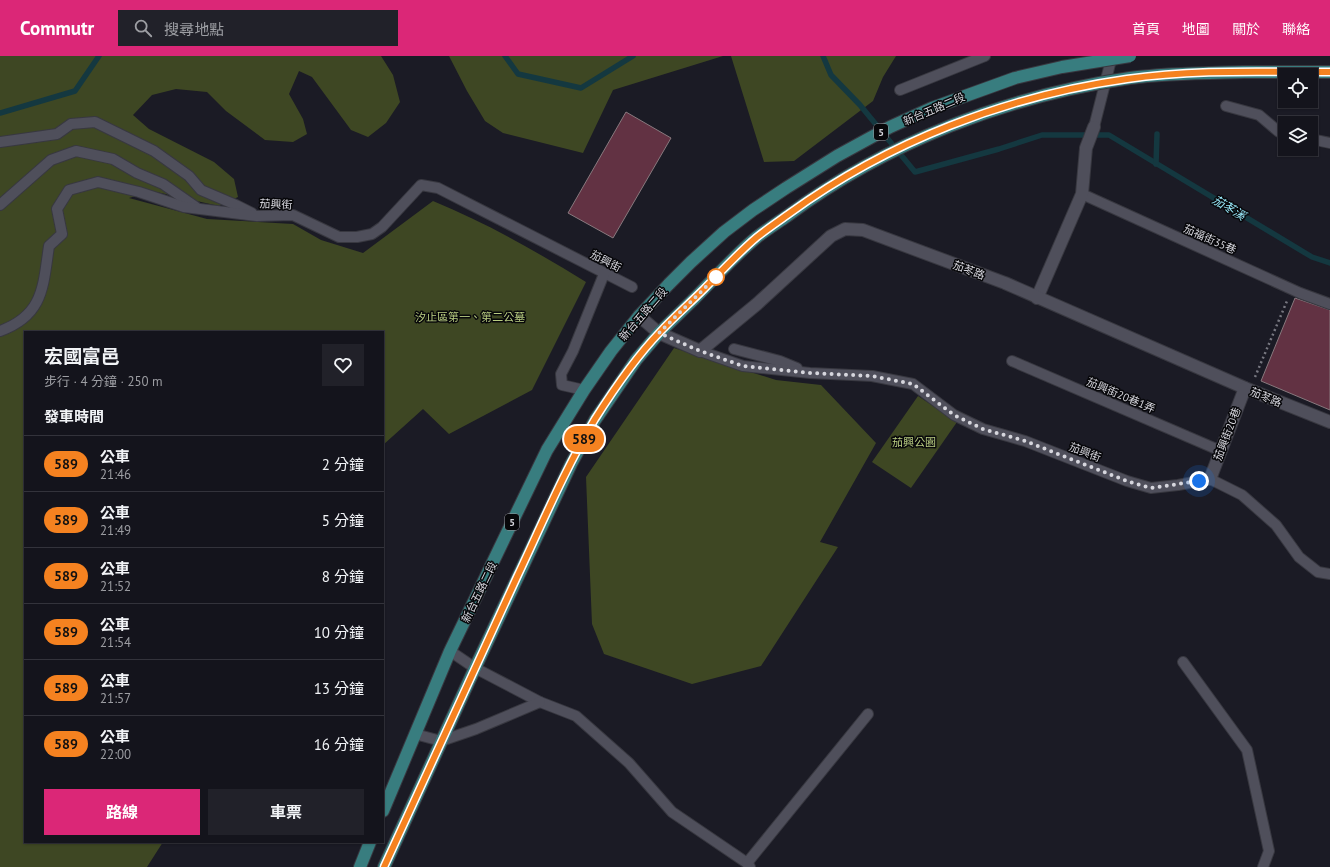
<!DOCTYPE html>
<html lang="zh-TW">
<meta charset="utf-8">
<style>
body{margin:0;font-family:"PT Sans","Noto Sans TC",sans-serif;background:#212129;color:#f1f3f6;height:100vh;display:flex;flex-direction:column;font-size:15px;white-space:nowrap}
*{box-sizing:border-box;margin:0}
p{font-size:13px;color:#9d9ea3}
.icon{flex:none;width:22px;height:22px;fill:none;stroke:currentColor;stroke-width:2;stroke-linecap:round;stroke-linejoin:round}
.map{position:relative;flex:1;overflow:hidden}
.side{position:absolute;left:24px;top:275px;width:360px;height:512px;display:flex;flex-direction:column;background:#14141c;border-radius:0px;box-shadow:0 1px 3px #0004,0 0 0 1px #33333b}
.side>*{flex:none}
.badge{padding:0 8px;border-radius:13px;font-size:14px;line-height:26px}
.fabs{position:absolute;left:1278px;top:12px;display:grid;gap:8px}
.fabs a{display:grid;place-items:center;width:40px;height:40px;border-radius:0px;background:#14141c;box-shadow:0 1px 3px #0004,0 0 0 1px #33333b;font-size:20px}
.you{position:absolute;width:20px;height:20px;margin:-10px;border:3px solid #fff;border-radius:50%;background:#1a73e8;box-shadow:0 0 0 6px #1a73e833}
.map>.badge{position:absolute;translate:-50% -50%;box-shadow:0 0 0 2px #fff}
h2{padding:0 20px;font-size:15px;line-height:36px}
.round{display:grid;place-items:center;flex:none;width:42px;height:42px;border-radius:0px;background:#212129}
.overview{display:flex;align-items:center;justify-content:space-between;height:68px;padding:0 20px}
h1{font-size:19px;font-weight:700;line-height:30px}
.action{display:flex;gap:8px;margin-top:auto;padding:8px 20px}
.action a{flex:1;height:46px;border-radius:0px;background:#db2777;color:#fff;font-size:16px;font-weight:700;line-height:46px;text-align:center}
.action a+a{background:#212129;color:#f1f3f6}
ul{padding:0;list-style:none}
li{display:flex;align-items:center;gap:12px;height:56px;padding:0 20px;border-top:1px solid #33333b}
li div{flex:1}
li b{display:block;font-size:15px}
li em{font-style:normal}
li .badge{min-width:44px;font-weight:700;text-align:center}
header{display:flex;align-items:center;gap:24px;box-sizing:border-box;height:56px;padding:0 20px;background:#db2777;color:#fff}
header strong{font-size:19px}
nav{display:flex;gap:22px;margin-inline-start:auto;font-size:14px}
.search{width:280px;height:36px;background:#212129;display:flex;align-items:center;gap:10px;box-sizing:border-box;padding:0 14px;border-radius:0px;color:#9d9ea3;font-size:15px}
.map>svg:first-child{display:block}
.green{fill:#3e4723}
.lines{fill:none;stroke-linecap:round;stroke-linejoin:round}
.stream{stroke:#143840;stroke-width:5.5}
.building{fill:#623243;stroke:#88797e}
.lane-casing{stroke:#383840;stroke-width:12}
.street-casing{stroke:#383840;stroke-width:14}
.primary-casing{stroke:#383840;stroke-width:14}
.path{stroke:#787881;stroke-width:2.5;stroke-dasharray:2 3;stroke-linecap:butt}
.lane{stroke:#4f4f5b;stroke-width:10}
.street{stroke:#4f4f5b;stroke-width:12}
.primary{stroke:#387d7f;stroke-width:12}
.primary-bridge-casing{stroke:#383840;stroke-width:14;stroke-linecap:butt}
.primary-bridge{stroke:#387d7f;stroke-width:12}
.line-casing{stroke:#fff;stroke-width:9}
.line{stroke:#f58220;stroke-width:6}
.walk{stroke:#d6d6dd;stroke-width:4;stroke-dasharray:0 7.2}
.stop-dot{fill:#fff;stroke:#f58220;stroke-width:2}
.labels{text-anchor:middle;stroke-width:3;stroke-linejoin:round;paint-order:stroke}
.shield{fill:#07070a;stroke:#98989e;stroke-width:1}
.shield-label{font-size:10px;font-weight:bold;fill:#d6d6dd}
.street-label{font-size:11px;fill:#d6d6dd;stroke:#07070a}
.park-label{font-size:11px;fill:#bace82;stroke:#07070a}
.water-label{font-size:12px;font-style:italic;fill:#96e6f7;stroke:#07070a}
</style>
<header>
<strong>Commutr</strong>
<div class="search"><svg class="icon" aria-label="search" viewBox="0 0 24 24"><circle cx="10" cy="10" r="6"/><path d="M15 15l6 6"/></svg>搜尋地點</div>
<nav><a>首頁</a><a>地圖</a><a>關於</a><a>聯絡</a></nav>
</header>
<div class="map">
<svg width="1330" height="811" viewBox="0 0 1330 811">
<rect width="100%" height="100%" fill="#1b1b25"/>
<g class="green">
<path d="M0 0H381L393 19 400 46 386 67 368 81 351 74 312 21 299 15 289 38 303 63 307 78 293 86 265 84 226 55 207 36 176 33 152 39 133 59 149 73 214 106 234 123 238 141 219 150 152 135 129 142 207 163 293 168 321 184 363 197 433 145C487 167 537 196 586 226L532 334 449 378 423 353 383 389V276H25V786H163L147 811H0Z"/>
<path d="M449 0H723L613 34 583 97 503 77 485 65 467 35Z"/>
<path d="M731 0H896L883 21 873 45 794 105 764 106Z"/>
<path d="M674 292 776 324 821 329 876 387 820 486 838 491 761 610 692 628 604 598 592 568 586 421Z"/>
<path d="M918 340 957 366 911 432 872 406Z"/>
</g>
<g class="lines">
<g class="stream">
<path d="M505 0 518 18 581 32 633 0"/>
<path d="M823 0 831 19 860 49 915 116 999 93 1042 79H1109L1312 201 1330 207"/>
<path d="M0 57 75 35 99 0"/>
<path d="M1156 108 1157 78"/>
</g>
</g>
<g class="building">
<path d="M626 56 671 82 613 182 568 157Z"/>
<path d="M1295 242 1330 254V354L1261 325Z"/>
</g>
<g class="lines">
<g class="lane-casing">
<g id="lane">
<path d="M900 34 985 0"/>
<path d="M1226 50 1259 59 1279 76 1285 77"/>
<path d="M1094 71 1112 0"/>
<path d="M1311 83 1330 87"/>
<path d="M0 86 57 78 71 68 95 66 154 95 189 120 201 134 236 149 252 157"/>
<path d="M1082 138 1300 237 1330 248"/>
<path d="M0 149 51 104 76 95 113 103 137 117 163 128 196 151"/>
<path d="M0 275C44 259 43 230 49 190L62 178 57 153 69 134 98 126 139 136 184 151 257 160 293 159 339 181H357L372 178 382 171 421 129 438 132 632 231"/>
<path d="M734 293 780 305 797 312"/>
<path d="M700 295 743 310 810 317 872 320 913 328 954 359 983 373 1025 385 1127 425 1151 432 1178 429 1210 423 1242 439 1276 469 1299 501 1318 516 1330 518"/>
<path d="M1012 305 1221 395"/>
<path d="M584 334 562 329 561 318 573 295 604 218"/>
<path d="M450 595 475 612 540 646 576 660 629 707 672 756 747 807 750 811"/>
<path d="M1183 606 1247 694 1269 795 1263 811"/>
<path d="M415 678 441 685 476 673 540 646"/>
<path d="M747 807 868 658"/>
</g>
</g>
<g class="street-casing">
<g id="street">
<path d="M1037 242 1082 138 1086 92 1094 71"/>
<path d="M639 260 659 277 700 295 757 248 831 180 845 173 863 174 1005 227 1245 332 1330 366"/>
<path d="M1210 423 1245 332"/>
</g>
</g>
<g class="primary-casing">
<g id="primary">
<path d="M1244 16H1330"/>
<path d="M383 755 450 595 547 394 584 334 611 295 639 260 669 228"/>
<path d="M360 811 370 786"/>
<path d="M384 811 475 612 571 408 595 364 636 304 659 277 693 244"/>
</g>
</g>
<path class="path" d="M1255 321 1287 245"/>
<use href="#lane" class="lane"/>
<use href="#street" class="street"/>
<use href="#primary" class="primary"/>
<g class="primary-bridge-casing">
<g id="primary-bridge">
<path d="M669 228 691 206 724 176 753 154 786 132 837 100 890 71 932 52 1015 22 1062 11 1130 0"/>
<path d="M693 244C714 223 734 200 757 181 766 174 777 167 787 160 887 86 1007 40 1130 22 1167 17 1206 17 1244 16"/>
</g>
</g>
<use href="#primary-bridge" class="primary-bridge"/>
</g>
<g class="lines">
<g class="line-casing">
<path id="line" d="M384 811C428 714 472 617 517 521 542 468 565 413 595 363 614 333 635 302 660 276 674 261 689 248 704 233 721 216 738 197 757 181 767 173 779 165 790 157 888 86 1006 40 1127 23 1193 13 1263 16 1330 16"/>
</g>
<use href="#line" class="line"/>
<path class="walk" d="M716 221 659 277 700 295 743 310 810 317 872 320 913 328 954 359 983 373 1025 385 1127 425 1151 432 1199 425"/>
</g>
<circle class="stop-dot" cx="716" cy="221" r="8"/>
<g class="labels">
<g class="shield">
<rect x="874" y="68" width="14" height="16" rx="3"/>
<rect x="505" y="458" width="14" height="16" rx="3"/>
</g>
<g class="shield-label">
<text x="881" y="80">5</text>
<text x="512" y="470">5</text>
</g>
<g class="street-label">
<text transform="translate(934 53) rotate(-23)" y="4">新台五路二段</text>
<text transform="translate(276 148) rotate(3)" y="4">茄興街</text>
<text transform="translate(1210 183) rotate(24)" y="4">茄福街35巷</text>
<text transform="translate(606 205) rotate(27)" y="4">茄興街</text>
<text transform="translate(969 214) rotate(20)" y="4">茄苳路</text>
<text transform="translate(643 258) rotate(-49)" y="4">新台五路二段</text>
<text transform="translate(1121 339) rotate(23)" y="4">茄興街20巷1弄</text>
<text transform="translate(1266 341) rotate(22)" y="4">茄苳路</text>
<text transform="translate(1227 378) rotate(-69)" y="4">茄興街20巷</text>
<text transform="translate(1085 396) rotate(21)" y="4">茄興街</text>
<text transform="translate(479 536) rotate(-64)" y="4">新台五路二段</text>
</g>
<g class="park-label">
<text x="470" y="265">汐止區第一、第二公墓</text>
<text x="914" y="390">茄興公園</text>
</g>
<g class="water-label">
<text transform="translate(1229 152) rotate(31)" y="4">茄苳溪</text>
</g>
</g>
</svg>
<div class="fabs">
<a><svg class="icon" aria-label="locate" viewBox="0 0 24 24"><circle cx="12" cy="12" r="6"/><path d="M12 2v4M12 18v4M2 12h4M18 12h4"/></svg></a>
<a><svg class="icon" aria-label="layers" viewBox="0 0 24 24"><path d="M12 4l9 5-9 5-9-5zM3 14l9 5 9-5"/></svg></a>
</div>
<div class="you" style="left:1199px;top:425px"></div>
<b class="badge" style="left:584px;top:383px;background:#f58220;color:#111">589</b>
<section class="side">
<div class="overview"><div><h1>宏國富邑</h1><p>步行 · 4 分鐘 · 250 m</p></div><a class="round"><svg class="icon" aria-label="heart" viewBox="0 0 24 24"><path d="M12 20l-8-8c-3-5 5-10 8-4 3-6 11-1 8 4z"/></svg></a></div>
<h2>發車時間</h2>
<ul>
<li><span class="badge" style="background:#f58220;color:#111">589</span><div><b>公車</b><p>21:46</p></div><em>2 分鐘</em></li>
<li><span class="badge" style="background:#f58220;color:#111">589</span><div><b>公車</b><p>21:49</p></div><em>5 分鐘</em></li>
<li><span class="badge" style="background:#f58220;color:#111">589</span><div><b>公車</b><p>21:52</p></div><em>8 分鐘</em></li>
<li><span class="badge" style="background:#f58220;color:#111">589</span><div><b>公車</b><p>21:54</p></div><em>10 分鐘</em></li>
<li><span class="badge" style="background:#f58220;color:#111">589</span><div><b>公車</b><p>21:57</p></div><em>13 分鐘</em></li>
<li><span class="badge" style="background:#f58220;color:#111">589</span><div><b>公車</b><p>22:00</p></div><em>16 分鐘</em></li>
</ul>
<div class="action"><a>路線</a><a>車票</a></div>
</section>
</div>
